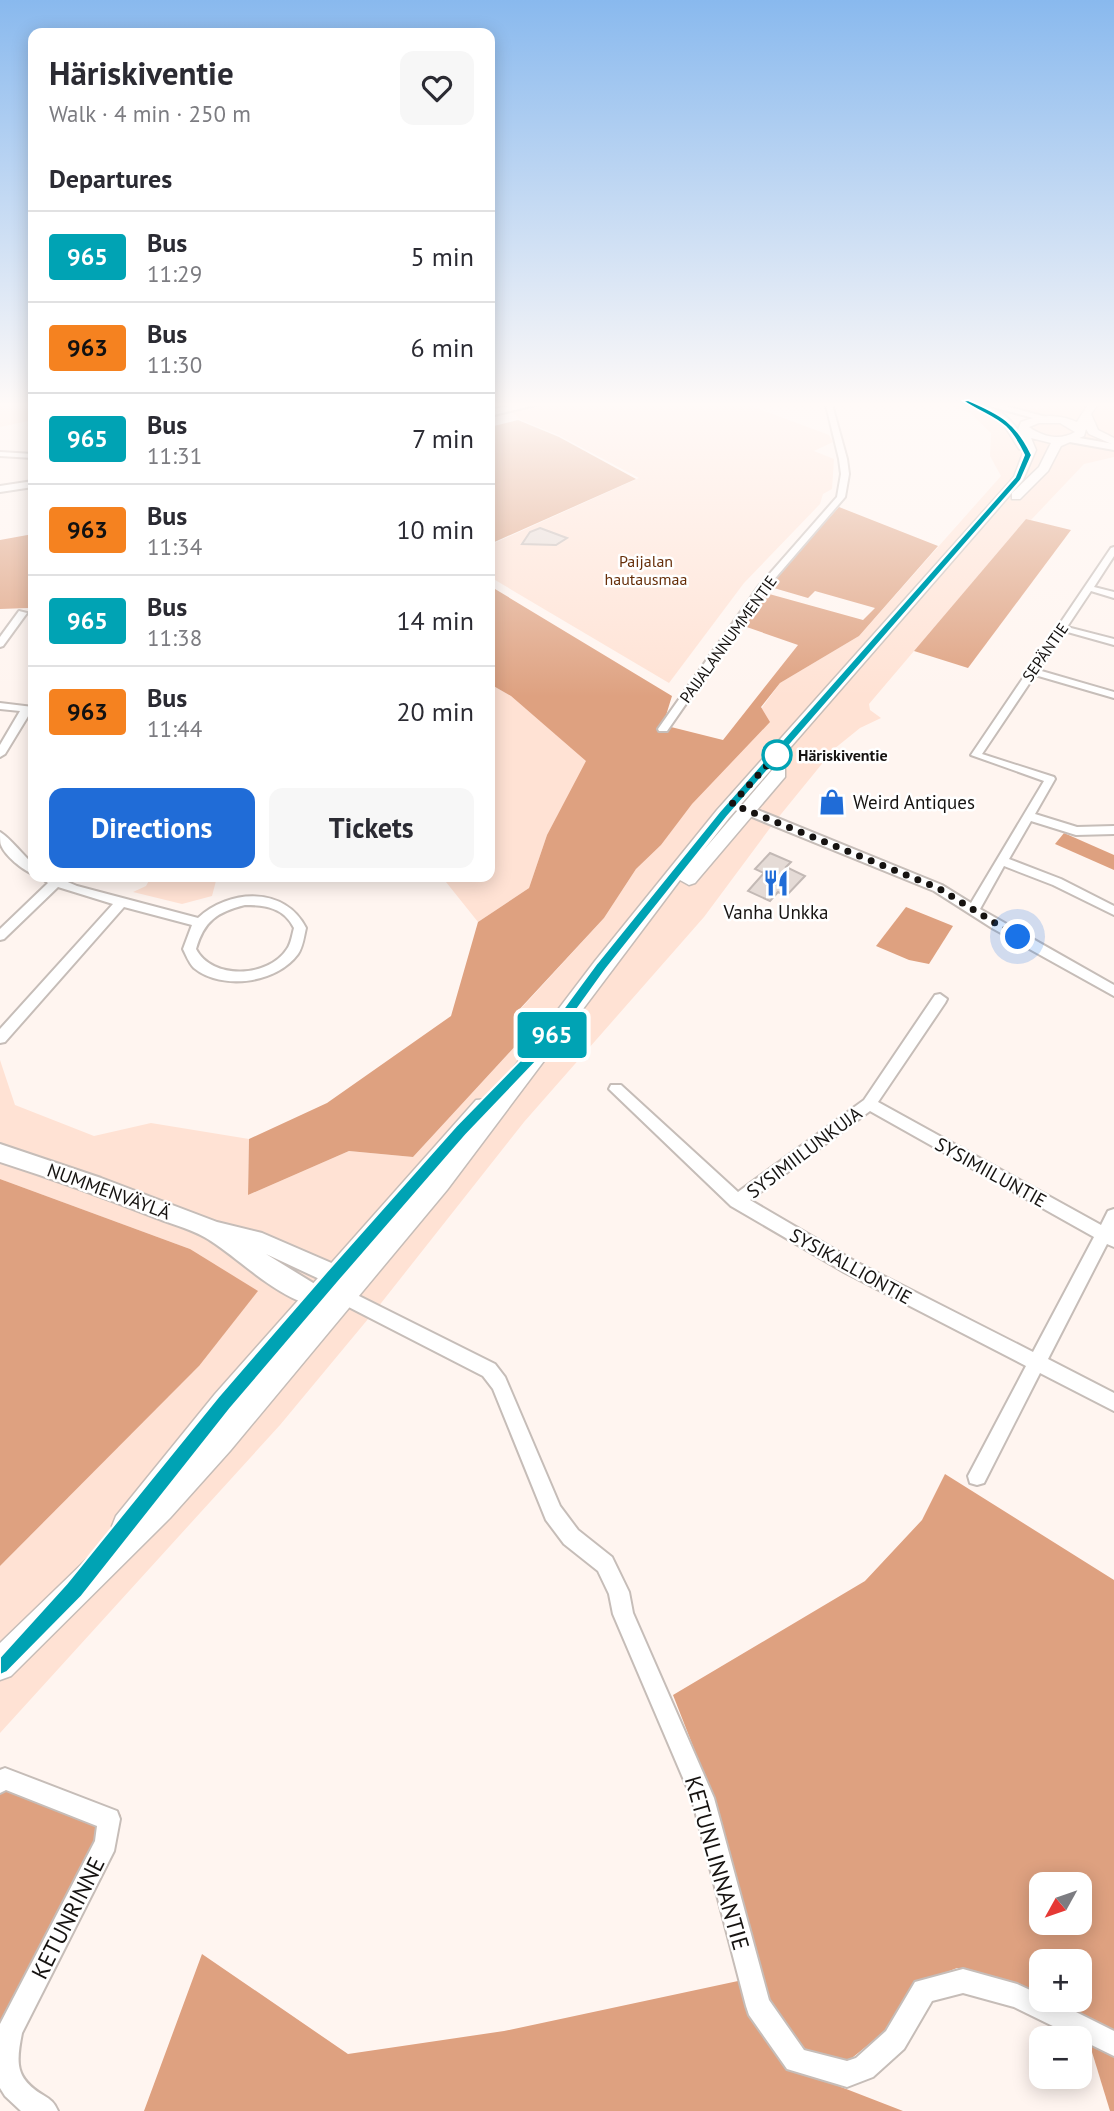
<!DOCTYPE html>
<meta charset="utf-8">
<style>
body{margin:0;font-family:"PT Sans",sans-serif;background:#f7f7f7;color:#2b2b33;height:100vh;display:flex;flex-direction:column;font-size:26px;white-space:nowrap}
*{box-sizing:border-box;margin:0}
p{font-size:23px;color:#7c7c81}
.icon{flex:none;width:38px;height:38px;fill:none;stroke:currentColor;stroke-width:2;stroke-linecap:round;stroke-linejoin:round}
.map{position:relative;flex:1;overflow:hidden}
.sheet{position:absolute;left:28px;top:28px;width:467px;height:854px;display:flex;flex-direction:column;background:#fff;border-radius:14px;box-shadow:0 4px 18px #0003}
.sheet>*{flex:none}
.badge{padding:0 14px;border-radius:5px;font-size:24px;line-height:46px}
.needle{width:46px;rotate:230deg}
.buttons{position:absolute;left:1029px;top:1872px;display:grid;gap:14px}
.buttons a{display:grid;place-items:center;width:63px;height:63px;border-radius:14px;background:#fff;box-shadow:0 4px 18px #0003;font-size:35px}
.you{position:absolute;width:35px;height:35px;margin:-18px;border:5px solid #fff;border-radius:50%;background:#1a73e8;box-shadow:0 0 0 10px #1a73e833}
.map>.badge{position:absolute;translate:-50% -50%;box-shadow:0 0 0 4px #fff}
h2{padding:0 21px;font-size:26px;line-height:63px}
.round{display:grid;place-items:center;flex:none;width:74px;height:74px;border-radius:14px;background:#f7f7f7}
.head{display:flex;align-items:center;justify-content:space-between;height:119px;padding:0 21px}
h1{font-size:33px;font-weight:700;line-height:52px}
.button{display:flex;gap:14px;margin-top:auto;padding:14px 21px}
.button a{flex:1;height:80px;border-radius:14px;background:#206cd7;color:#fff;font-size:28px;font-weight:700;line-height:80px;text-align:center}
.button a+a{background:#f7f7f7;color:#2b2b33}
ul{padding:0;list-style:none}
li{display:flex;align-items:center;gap:21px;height:91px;padding:0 21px;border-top:2px solid #e1e1e2}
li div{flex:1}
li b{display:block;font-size:26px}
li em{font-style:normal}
li .badge{min-width:77px;font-weight:700;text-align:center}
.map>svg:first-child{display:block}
.green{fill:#ffe2d4}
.forest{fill:#dea180;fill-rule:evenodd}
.building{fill:#e5dbd6;stroke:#c3b9b5;stroke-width:2}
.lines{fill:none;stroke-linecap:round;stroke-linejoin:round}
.street-casing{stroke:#c6bdb8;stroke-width:4}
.secondary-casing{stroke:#c6bdb8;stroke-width:4}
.primary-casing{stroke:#c6bdb8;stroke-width:3}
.street{fill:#fff;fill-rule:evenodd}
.secondary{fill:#fff;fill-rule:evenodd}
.primary{fill:#fff;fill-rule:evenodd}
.line{fill:#00a3b4;stroke:#fff;stroke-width:2}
.walk{stroke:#161311;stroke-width:7;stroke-dasharray:0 12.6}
.stop-dot{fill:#fff;stroke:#00a3b4;stroke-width:3.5}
.labels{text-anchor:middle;stroke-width:5;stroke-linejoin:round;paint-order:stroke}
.far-park-label{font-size:16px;fill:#672f0a;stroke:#fff}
.far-street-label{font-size:16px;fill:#161311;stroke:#fff}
.far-stop-label{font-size:16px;font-weight:bold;fill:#161311;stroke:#fff;text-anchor:start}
.poi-label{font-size:19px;fill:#161311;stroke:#fff;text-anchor:start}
.street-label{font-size:19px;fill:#161311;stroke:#fff}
.near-street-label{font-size:23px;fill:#161311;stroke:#fff}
</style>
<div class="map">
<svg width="1114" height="2111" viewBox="0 0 1114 2111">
<rect width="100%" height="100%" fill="#fff5f0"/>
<g class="green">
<path d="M0 401H33V420L0 427Z"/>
<path d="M554 401H738L829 435 833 442 814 451 834 459 832 489 823 494 820 504 744 583 669 683 490 577V545L639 478 558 435 521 420 510 410Z"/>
<path d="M948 401C971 401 992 413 1009 427L1045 416 979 401H999L1037 409 1063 401H1114V457L1084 464 1031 520 1026 519 869 704 870 710 881 718 860 728 834 749 773 824 704 917 524 1122 378 1307 280 1425 0 1733V1566L199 1366 190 1249 0 1179V1060L15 1105 94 1136 151 1123 249 1139 248 1195 349 1151 413 1157 530 1030 516 1014 604 918 636 869 661 845 780 683 859 636 1001 476 990 456 991 433 970 413 944 403Z"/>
<path d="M490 684 511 696 587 761 547 835 529 888 478 922 442 877H490Z"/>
<path d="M151 877H217L212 896 182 904 133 892 146 886Z"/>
</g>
<g class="forest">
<path d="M518 420 559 437 636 479 490 544V427Z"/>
<path d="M839 507 938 546 859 636 780 683 761 707 770 722 692 804 661 845 636 869 604 918 516 1013 530 1030 413 1157 349 1151 248 1195 249 1139 327 1103 451 1016 478 922 529 888 547 835 586 761 511 696 490 684V586L672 696 663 725 723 740 798 645 738 624 762 592 863 620 875 608 815 591 808 598 767 586Z"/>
<path d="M1026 519 1071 530 968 668 914 651Z"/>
<path d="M33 534V598L28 608 0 609V540Z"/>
<path d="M1064 833 1114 855V870L1055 844Z"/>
<path d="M906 907 953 926 929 964 909 960 876 946Z"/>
<path d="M0 1179 190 1249 258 1291 199 1366 0 1566Z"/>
<path d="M945 1474 1114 1580V2031L1050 2000H1080V1962H1041V1996L1010 1981 957 1968 919 1983 889 2028 847 2062 797 2047 764 2000 698 1759 673 1695 865 1581 922 1520ZM1041 1885H1080V1923H1041Z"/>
<path d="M0 1770 121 1815 0 2047Z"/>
<path d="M202 1954 348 2054 504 2031 738 1981 753 2016 792 2068 903 2111H144Z"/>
<path d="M1088 2039 1114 2052V2111H1110Z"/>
</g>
<g class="building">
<path d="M540 528 567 538 556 545 522 544 530 532Z"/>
<path d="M770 853 791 862 786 867 805 876 786 896 778 892 770 901 748 891 764 873 755 869Z"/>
</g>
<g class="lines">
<g class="street-casing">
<g id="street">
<path d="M825 401H831L847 459 849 474 845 497 765 590 667 731H659L658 729 759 586 837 497 841 474 839 459Z"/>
<path d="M0 452 33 454V458L0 456Z"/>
<path d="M1114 547V556L1094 587 1114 592V598L1091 591 1067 627 1114 639V645L1064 631 1038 670 1114 692V698L1035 675 982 754 1054 777 1055 779 1035 814 1077 827 1114 826V834L1076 835 1031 821 1009 859 1061 879 1114 906V915L1053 885 1004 866 980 909 1114 985V996L992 928 934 891 735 810V804H743L942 885 971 903 1044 781 971 755 1111 548Z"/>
<path d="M19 611 27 613 3 646 0 647V637Z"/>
<path d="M0 703 33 707V713H30L5 754 0 757V745L20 711 0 709Z"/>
<path d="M0 832C10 838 23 855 33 864V874C23 870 5 856 1 845 0 843 0 834 0 832Z"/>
<path d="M40 877H56L77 886 198 918C229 889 285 886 306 928 304 936 303 947 298 954 277 983 222 991 194 968 189 963 186 955 183 949L192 925 124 907 5 1042 0 1043V1029L113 904 58 887 4 939 0 940V929L48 883ZM245 905C266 905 284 908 294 928 292 935 291 944 287 949 268 978 212 980 196 949 204 921 217 912 245 905Z"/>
<path d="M940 994 947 999 945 1003 878 1102 1101 1225 1108 1211 1114 1209V1247L1107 1244 1048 1359 1114 1393V1411L1040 1373 984 1483 977 1485 970 1483 968 1476 1026 1366 844 1272 731 1206 609 1089 611 1085H621L738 1192 864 1100 935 995ZM870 1111 1094 1237 1033 1352 856 1262 750 1200Z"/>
<path d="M343 1288 495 1364 505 1377 560 1506 578 1530 612 1557 629 1592 633 1613 714 1798 769 2000 804 2050 847 2061 856 2058 886 2031 915 1982 963 1969 1017 1984 1041 1995V2000H1052L1114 2031V2056L1014 2007 963 1993 932 2001 904 2049 873 2077 847 2087 787 2069 749 2015 746 2006 692 1799 613 1614 609 1594 598 1571 564 1544 546 1520 493 1389 483 1376 337 1301 335 1296 337 1291Z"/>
<path d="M5 1768 117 1811 120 1819 114 1851 22 2033C16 2063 15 2078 43 2095 51 2100 54 2102 58 2111H21L5 2096 0 2088V2024L95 1841 97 1826 6 1790 0 1793V1770Z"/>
</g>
</g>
<g class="secondary-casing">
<g id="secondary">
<path d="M532 401H551L490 416V410Z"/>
<path d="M971 401H988L1053 419 1048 422Z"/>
<path d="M1068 436 1114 444V450L1064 441 1063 439Z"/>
<path d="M33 481V487L0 492V486Z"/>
<path d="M0 1144 101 1178 217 1222 262 1233 343 1268 354 1296 351 1303C300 1323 250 1266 211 1241 195 1230 174 1225 156 1218 105 1198 53 1179 0 1162ZM266 1254 326 1282 328 1286H318Z"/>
</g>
</g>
<g class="primary-casing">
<path id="primary" d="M1090 401H1100L1091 414 1098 430 1114 438V445L1089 434 1086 429 1084 436 1061 446 1048 471 1020 499H1012V493L1039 467 1051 443 1031 438 1036 450 1023 480 729 818 703 851 773 769H785V777L695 883 689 885 680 880 447 1190 230 1451 170 1518 11 1676 0 1680V1643L114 1533 112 1526 116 1516 215 1394 476 1100 490 1099 595 961 717 810 1014 477 1024 450 1019 449 1004 425 983 411V407C997 406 1011 419 1018 430L1021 422C1040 414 1059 414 1077 422ZM1039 423H1060L1075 432C1060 441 1043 437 1029 427Z"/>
</g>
<use href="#street" class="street"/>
<use href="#secondary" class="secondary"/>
<use href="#primary" class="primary"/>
</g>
<linearGradient id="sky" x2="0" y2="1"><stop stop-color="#89b9ee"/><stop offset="0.58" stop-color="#fffaf8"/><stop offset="1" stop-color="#fffaf8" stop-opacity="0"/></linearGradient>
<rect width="1114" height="697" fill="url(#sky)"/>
<path class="line" d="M968 400C1001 414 1016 422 1032 455L1021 480 727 817 606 969 550 1047 466 1135 340 1280 230 1409 81 1597 7 1672 0 1675V1657L67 1583 218 1397 329 1269 456 1126 541 1039 597 963 719 812 1015 477 1024 455C1006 417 994 421 963 401Z"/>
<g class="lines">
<path class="walk" d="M777 755 780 751 732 804 938 888 1018 937"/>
</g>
<defs>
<g id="shop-bare" transform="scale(2.1)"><path d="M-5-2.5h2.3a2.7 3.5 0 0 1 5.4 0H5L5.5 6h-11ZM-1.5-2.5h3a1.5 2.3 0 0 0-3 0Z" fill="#206cd7" stroke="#fff" stroke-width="2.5" paint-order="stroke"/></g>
<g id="restaurant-bare" transform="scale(2.1)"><path d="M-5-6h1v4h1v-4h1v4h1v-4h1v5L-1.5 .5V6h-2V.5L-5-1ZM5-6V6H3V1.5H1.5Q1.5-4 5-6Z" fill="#206cd7" stroke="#fff" stroke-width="2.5" paint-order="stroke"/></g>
</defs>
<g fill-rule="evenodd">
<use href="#shop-bare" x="832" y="802"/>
<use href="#restaurant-bare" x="776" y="883"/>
</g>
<circle class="stop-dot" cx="777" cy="755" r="14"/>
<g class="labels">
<g class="far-park-label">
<text x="646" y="567">Paijalan<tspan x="646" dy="18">hautausmaa</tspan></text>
</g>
<g class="far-street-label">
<text transform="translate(728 639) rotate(-54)" y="6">PAIJALANNUMMENTIE</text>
<text transform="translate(1045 652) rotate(-55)" y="6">SEPÄNTIE</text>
</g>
<g class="far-stop-label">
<text x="798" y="761">Häriskiventie</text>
</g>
<g class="poi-label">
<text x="853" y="809">Weird Antiques</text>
<text x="776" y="919" text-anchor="middle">Vanha Unkka</text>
</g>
<g class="street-label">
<text transform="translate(804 1152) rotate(-37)" y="7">SYSIMIILUNKUJA</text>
<text transform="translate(991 1172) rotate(29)" y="7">SYSIMIILUNTIE</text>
<text transform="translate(109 1191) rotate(20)" y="7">NUMMENVÄYLÄ</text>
<text transform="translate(851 1266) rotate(29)" y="7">SYSIKALLIONTIE</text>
</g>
<g class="near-street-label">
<text transform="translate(717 1863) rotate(74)" y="8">KETUNLINNANTIE</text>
<text transform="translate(68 1918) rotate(-63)" y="8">KETUNRINNE</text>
</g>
</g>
</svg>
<div class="buttons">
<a><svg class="needle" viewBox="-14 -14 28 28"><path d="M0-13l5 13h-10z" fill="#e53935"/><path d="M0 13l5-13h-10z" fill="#7c7c81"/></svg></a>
<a>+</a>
<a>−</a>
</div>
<div class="you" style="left:1018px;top:937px"></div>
<b class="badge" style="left:552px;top:1035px;background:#00a3b4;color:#fff">965</b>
<section class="sheet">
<div class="head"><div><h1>Häriskiventie</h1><p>Walk · 4 min · 250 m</p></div><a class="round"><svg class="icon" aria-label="heart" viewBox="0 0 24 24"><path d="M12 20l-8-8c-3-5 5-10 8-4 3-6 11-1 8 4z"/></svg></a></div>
<h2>Departures</h2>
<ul>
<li><span class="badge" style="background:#00a3b4;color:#fff">965</span><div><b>Bus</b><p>11:29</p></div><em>5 min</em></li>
<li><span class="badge" style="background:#f58220;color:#111">963</span><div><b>Bus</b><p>11:30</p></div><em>6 min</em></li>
<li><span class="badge" style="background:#00a3b4;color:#fff">965</span><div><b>Bus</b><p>11:31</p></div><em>7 min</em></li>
<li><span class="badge" style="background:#f58220;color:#111">963</span><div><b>Bus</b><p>11:34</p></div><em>10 min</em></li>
<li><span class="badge" style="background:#00a3b4;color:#fff">965</span><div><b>Bus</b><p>11:38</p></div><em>14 min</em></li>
<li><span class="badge" style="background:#f58220;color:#111">963</span><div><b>Bus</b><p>11:44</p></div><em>20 min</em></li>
</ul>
<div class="button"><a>Directions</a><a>Tickets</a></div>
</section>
</div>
